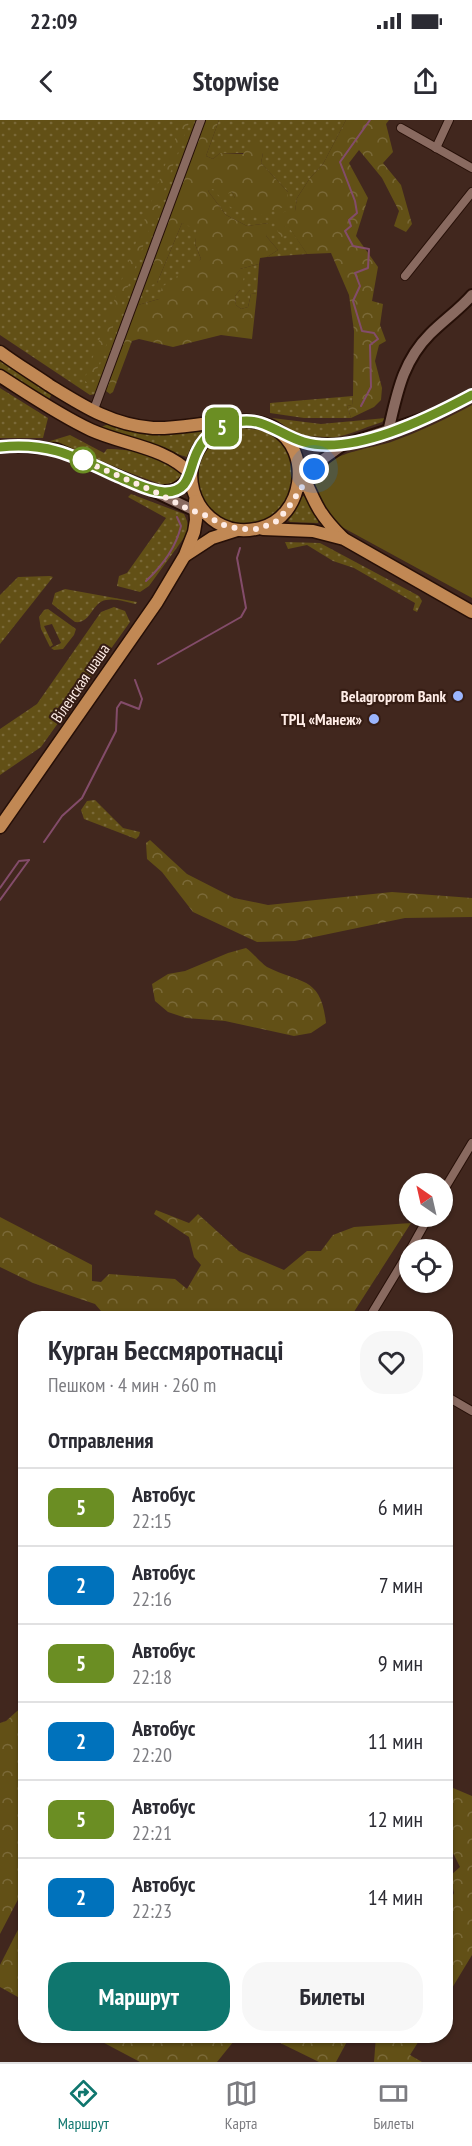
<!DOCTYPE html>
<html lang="ru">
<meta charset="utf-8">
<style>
body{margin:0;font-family:"PT Sans Narrow",sans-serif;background:#f7f7f7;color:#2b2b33;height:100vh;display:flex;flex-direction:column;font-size:22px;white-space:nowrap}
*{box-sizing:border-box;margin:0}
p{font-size:20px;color:#7c7c81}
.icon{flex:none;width:33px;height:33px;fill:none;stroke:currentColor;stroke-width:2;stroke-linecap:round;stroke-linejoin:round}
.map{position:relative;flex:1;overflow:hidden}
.sheet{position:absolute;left:18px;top:1191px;width:435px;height:732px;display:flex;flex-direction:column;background:#fff;border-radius:24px;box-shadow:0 2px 4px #0004}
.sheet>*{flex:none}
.badge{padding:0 12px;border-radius:9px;font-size:21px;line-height:39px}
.needle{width:39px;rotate:326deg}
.tools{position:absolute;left:399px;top:1053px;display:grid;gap:12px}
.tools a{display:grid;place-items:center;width:54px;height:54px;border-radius:50%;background:#fff;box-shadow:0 2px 4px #0004;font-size:30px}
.you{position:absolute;width:30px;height:30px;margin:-15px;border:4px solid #fff;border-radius:50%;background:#1a73e8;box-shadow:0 0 0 9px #1a73e833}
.map>.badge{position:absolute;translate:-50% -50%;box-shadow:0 0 0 3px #fff}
h2{padding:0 30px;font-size:22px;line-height:54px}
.round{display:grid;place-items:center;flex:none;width:63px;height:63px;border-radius:24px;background:#f7f7f7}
.headline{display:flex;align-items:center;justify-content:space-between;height:102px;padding:0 30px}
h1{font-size:28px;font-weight:700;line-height:45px}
.button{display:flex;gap:12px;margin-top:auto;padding:12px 30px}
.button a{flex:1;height:69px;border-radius:24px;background:#0f766e;color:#fff;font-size:24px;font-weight:700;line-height:69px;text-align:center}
.button a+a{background:#f7f7f7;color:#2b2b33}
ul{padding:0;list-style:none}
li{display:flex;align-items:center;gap:18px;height:78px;padding:0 30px;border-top:2px solid #e1e1e2}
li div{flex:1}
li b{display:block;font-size:22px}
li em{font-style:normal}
li .badge{min-width:66px;font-weight:700;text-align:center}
.status{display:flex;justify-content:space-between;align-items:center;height:42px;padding:0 30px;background:#fff;direction:ltr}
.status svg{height:16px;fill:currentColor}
header{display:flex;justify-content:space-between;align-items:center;height:78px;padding:0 30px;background:#fff;font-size:27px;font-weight:700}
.tabs{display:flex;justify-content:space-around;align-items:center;height:84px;border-top:2px solid #e1e1e2;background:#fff;font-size:16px;color:#7c7c81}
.tabs a{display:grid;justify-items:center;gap:3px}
.tabs .active{color:#0f766e}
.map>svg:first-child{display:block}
.grass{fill:url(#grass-dots)}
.forest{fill:url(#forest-crowns)}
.green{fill:#625016}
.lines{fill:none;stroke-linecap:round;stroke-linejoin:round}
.stream{stroke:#834c6a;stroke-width:2}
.street-casing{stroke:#260f07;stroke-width:10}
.secondary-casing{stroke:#260f07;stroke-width:14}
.primary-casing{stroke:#260f07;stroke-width:15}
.street{stroke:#896a60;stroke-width:8}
.secondary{stroke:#896a60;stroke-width:10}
.primary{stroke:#c18854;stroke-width:12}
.line-casing{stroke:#fff;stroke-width:14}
.line{stroke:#6b8e23;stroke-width:9}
.walk{stroke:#feece6;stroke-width:6;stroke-dasharray:0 10.8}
.stop-dot{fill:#fff;stroke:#6b8e23;stroke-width:3}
.poi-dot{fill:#9bb5fd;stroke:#361d14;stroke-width:2}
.labels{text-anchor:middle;stroke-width:4.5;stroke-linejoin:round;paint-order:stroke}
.street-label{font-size:16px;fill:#feece6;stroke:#361d14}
.poi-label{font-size:16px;font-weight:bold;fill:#feece6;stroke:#361d14;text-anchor:end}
</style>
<div class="status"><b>22:09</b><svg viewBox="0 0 49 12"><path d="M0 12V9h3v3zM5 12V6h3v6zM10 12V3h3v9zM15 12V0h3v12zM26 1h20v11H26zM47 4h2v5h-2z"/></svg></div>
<header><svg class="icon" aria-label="back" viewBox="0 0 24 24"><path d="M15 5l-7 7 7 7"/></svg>Stopwise<svg class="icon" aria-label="share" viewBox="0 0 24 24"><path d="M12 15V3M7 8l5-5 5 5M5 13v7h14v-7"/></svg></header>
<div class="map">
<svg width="472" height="1942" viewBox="0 0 472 1942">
<defs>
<pattern id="grass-dots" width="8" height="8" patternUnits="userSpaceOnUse" patternTransform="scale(1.5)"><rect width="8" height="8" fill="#625016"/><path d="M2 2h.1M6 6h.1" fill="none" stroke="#7a6938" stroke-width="1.8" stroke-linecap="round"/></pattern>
<pattern id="forest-crowns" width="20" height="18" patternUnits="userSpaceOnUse" patternTransform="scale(1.5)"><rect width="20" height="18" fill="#625016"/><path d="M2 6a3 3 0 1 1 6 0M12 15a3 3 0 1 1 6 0" fill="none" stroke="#7a6938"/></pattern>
</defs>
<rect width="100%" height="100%" fill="#41271e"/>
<g class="grass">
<path d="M0 0H197L96 274 90 275 0 215Z"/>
<path d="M219 0H346L323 44 310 58 297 78 295 91 283 107 288 105 307 134 267 137 278 130 266 116 269 103 247 106 226 95 208 71 213 68 232 72 235 78 288 72 261 43 263 33H220L213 39 206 36Z"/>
<path d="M182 103 198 105 195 124 201 139 159 179 138 185 132 193 145 162 157 163Z"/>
<path d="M259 144 257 173 251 174 248 187 241 189 236 185 235 176 240 170V149Z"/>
<path d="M0 239 52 273 49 280 0 250Z"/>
<path d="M0 268 48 298 43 318H0Z"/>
<path d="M353 276 352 285 347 286 351 298H304L270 293V283Z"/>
<path d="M272 298 321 304 386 298 382 302C357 310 322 329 296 313 287 308 281 302 272 298Z"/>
<path d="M109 304C146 316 167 313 204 311L187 337 119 317 98 308Z"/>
<circle cx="246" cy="356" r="48"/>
<path d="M70 315 104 333 107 329C128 329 176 335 183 359L168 367 47 322Z"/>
<path d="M131 374 184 394C188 402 189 407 186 415L149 466 140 472 117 466 119 456 127 453 166 398 128 377Z"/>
<path d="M304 376 319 399 318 403 290 402 287 399 301 377Z"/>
<path d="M285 422 320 423 419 476 422 481 417 492 413 490 415 483 354 448 333 441 307 425 288 429Z"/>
<path d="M50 456 53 457 0 524V475L18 457Z"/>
<path d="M65 469 137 482 136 484C127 482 115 478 106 480 92 482 91 504 75 502L52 484 55 473Z"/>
<path d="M114 487 125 491 130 502 41 627 0 655V609L37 584 101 492Z"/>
<path d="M48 489 76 509 74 515 63 529 54 530 51 528 61 523 52 504 44 506 53 525 50 527 41 509 39 497 44 490Z"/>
<path d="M95 680 123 708 140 712 139 716 136 719 84 699 81 690 87 681Z"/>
</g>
<g class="forest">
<path d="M182 0H190L95 255 90 263H85V258Z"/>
<path d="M205 0H219L206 36 213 39 220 33 243 34 251 23 261 24 263 33 261 43 288 72 287 86 249 99 229 86 235 78 232 72 220 77 213 69 208 71 226 95 247 106 269 103 271 109 266 116 278 130 267 137 260 138 259 144 240 149 244 157 240 170 235 176 236 185 241 189 248 187 251 174 257 173 252 219 221 215 173 227 139 219 132 221 113 272 110 274 106 271 105 267 132 193 138 185 159 179 162 167 201 139 195 124 197 105 191 107 182 103 157 163 149 166 145 162Z"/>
<path d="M346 0H389L386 4 393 32 383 43 401 65 412 104 406 112 394 106 399 91 382 58 359 30 349 43 368 78 356 116 378 147 372 181 383 184 380 205 386 221 379 225 375 241 382 268 381 280 374 287 351 298 347 286 352 285 353 276 354 211 349 175 331 133 307 134 288 106 284 107 286 116 280 117 274 100 284 92 295 91 297 78 310 58 323 44Z"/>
<path d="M150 720 187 754 234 778 268 785 392 772 472 778V797L405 798 295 821 257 822 193 792 162 752 147 739 146 723Z"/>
<path d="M246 828C253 833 262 844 267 847 301 864 321 856 326 903L311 913 294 916 225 901 186 898 168 892 155 881 152 864 168 854 185 851 228 833Z"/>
<path d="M156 1090 189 1103 198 1094 239 1131 284 1150 307 1131H321L333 1115 354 1107 411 1103 350 1198H107L95 1184 33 1163 0 1147V1097L92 1145V1161L101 1162 109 1154 175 1159 187 1169 201 1145 194 1137 189 1117 154 1094Z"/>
<path d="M25 1584V1766L0 1814V1603L6 1601Z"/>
<path d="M446 1665 472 1676V1835L446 1878V1789L454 1773 450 1756 460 1747 452 1731 446 1734Z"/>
<path d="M25 1796V1881L0 1867V1845Z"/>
<path d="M91 1916H238L217 1942H140Z"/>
<path d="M266 1916H350L336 1942H319Z"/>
<path d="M376 1916H422L410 1935 422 1942H374Z"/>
</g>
<path class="green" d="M472 285V478L340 406C329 397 325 388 318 376 298 336 367 330 391 322 419 312 446 299 472 285Z"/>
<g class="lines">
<g class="stream">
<path d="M361 286 371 267 370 225 378 219 374 213 362 211 353 181 360 166 355 153 368 148 369 129 353 126 345 111 351 106 349 100 357 93 355 81 340 42 370 0"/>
<path d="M146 461C161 447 176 427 181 406L177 397"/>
<path d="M158 544 241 497 246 488 237 438 240 428"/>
<path d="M44 722 62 696 82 678 116 611 117 588 121 582 139 589 142 579 135 560"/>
<path d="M0 768 19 741 29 740"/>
<path d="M0 780 29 740"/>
</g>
<g class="street-casing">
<g id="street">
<path d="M401 8 472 48"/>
<path d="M436 28 449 0"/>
<path d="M405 156 472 72"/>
<path d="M93 292 201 0"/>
<path d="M442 1073 472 1023"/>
<path d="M410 1130 429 1096"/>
<path d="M369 1198 410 1130"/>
<path d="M446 1276 472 1291"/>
</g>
</g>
<g class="secondary-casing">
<g id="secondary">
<path d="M388 312C397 274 402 242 430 214 444 200 460 189 472 175"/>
<path d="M282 314 305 323 343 325 428 297 472 275"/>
<path d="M0 327 12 326 56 329 153 371 202 394"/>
<path d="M302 367 322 340 343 325"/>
<path d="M157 371C174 372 181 368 191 354"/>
</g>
</g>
<g class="primary-casing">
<g id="primary">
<path d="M0 232C16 244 33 254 49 265 83 286 112 305 153 308 187 310 246 291 274 308 313 331 304 397 260 408 193 426 157 327 237 301"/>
<path d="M0 256C30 275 59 295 91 310 124 325 166 327 191 354"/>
<path d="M302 353C315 383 319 395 343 418"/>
<path d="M263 409 313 411 344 419 472 492"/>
<path d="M186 435 212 418 237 410"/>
<path d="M0 707 157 482 185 435 194 412 196 400 195 381"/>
</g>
</g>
<use href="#street" class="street"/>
<use href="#secondary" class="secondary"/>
<use href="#primary" class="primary"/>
</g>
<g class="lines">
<g class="line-casing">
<path id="line" d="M0 327C49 322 74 336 117 356 132 362 148 371 164 372 192 373 188 348 198 330 205 315 220 305 237 302 263 296 281 316 304 322 353 336 429 298 472 275"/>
</g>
<use href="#line" class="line"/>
<path class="walk" d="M83 340 80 339 153 371 188 389 210 397 220 404 240 409H259L277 401 288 388 314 349"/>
</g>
<circle class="stop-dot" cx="83" cy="340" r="12"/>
<g class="poi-dot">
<circle cx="458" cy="576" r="6"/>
<circle cx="374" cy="599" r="6"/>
</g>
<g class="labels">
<g class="street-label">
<text transform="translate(80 563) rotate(-56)" y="6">Віленская шаша</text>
</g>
<g class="poi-label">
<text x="446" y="582">Belagroprom Bank</text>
<text x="362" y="605">ТРЦ «Манеж»</text>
</g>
</g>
</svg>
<div class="tools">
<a><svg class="needle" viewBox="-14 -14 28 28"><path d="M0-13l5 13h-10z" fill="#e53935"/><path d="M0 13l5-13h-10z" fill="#7c7c81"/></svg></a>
<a><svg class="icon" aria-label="locate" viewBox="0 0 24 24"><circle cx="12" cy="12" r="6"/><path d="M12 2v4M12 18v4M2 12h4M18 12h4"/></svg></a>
</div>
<div class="you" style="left:314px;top:349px"></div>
<b class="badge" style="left:222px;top:307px;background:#6b8e23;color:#fff">5</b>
<section class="sheet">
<div class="headline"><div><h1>Курган Бессмяротнасці</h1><p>Пешком · 4 мин · 260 m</p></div><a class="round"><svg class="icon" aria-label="heart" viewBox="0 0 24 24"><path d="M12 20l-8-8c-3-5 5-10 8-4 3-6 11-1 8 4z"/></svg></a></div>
<h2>Отправления</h2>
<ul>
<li><span class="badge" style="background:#6b8e23;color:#fff">5</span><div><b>Автобус</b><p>22:15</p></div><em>6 мин</em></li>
<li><span class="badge" style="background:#0072bc;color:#fff">2</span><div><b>Автобус</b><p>22:16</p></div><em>7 мин</em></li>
<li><span class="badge" style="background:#6b8e23;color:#fff">5</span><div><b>Автобус</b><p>22:18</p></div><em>9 мин</em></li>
<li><span class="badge" style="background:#0072bc;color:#fff">2</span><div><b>Автобус</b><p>22:20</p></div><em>11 мин</em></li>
<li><span class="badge" style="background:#6b8e23;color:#fff">5</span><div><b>Автобус</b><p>22:21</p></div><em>12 мин</em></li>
<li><span class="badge" style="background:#0072bc;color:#fff">2</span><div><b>Автобус</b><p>22:23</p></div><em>14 мин</em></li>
</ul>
<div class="button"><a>Маршрут</a><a>Билеты</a></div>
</section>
</div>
<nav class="tabs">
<a class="active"><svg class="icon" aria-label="directions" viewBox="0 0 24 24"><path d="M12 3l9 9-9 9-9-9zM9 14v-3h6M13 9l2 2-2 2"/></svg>Маршрут</a>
<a><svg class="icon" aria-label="map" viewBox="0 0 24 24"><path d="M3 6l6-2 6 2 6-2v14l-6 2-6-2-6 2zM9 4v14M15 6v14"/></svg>Карта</a>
<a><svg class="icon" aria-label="tickets" viewBox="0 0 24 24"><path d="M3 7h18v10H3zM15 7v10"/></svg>Билеты</a>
</nav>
